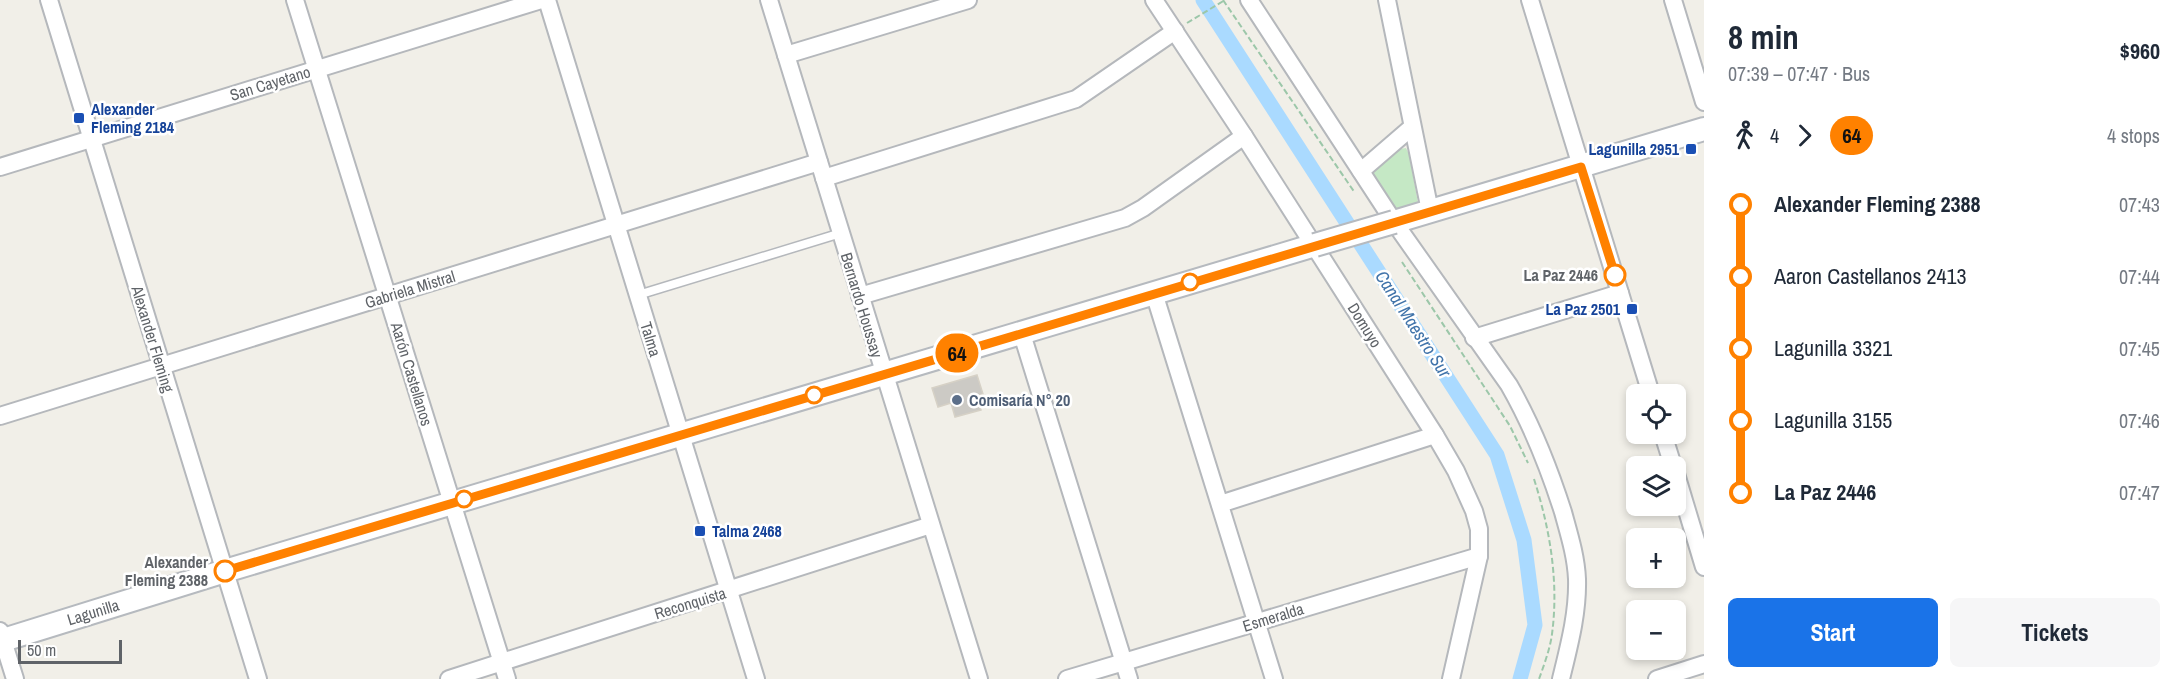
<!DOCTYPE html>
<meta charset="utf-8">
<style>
body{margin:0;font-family:"Archivo Narrow",sans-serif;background:#f6f6f7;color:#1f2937;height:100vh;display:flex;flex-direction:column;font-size:22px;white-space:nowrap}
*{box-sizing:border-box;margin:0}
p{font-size:20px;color:#747a83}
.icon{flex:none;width:33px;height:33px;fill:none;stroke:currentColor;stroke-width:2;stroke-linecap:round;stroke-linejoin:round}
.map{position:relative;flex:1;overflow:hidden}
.drawer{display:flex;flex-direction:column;background:#fff;width:480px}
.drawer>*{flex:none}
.badge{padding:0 12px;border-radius:20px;font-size:21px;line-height:39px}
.fabs{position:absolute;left:1626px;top:384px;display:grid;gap:12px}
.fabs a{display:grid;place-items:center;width:60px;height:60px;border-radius:9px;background:#fff;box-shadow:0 3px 9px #0003;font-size:30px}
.scale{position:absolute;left:18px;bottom:15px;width:104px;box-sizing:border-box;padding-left:6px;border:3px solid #5f6368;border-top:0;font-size:16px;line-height:21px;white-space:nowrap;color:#5f6368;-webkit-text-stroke:4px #fff;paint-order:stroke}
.map>.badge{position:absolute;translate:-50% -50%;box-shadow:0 0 0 3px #fff}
.legs{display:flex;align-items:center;gap:9px;height:66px;padding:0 24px;font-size:20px}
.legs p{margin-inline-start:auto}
.overview{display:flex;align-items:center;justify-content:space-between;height:102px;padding:0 24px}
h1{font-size:33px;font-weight:800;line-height:45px}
.button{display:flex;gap:12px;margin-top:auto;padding:12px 24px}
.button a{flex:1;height:69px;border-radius:9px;background:#1a73e8;color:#fff;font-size:24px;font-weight:800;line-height:69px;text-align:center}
.button a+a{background:#f6f6f7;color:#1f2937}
ul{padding:0 24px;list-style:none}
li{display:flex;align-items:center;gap:21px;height:72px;font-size:22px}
li i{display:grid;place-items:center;width:9px;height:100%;margin:0 8px;background:currentColor}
li i::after{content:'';width:15px;height:15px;margin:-8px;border:4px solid;border-radius:50%;background:#fff}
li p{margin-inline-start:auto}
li:first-child i{background:linear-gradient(#0000 50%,currentColor 0)}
li:last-child i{background:linear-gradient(currentColor 50%,#0000 0)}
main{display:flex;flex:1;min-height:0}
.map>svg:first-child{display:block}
.green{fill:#c5e8c5}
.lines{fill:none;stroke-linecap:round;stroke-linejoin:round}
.canal{stroke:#aadaff;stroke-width:15}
.building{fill:#cccac5;stroke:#d6d1c6;stroke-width:1.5}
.service-casing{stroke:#b5b8bc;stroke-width:11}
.minor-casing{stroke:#b5b8bc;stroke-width:20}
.secondary-casing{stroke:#b6babf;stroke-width:26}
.path{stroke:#9cc7a9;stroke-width:2;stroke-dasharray:6 3;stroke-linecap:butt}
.service{stroke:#fff;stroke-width:8}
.minor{stroke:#fff;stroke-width:16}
.secondary{stroke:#fff;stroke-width:22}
.secondary-bridge-casing{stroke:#b6babf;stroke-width:26;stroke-linecap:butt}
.secondary-bridge{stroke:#fff;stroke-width:22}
.line-1-casing{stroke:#fff;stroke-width:14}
.line-1{stroke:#ff8100;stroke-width:9}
.transit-dot{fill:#1a4fb4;stroke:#fff;stroke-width:2}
.stop-1-dot{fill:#fff;stroke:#ff8100;stroke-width:3}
.service-dot{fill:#5c6f8a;stroke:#fff;stroke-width:2}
.labels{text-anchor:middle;stroke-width:5;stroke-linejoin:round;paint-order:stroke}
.street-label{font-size:16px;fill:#5f6368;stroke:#fff}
.transit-label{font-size:16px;font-weight:bold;fill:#164399;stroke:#fff;text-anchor:start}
.stop-label{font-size:16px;font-weight:bold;fill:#5f6368;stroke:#fff;text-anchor:end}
.service-label{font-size:16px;font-weight:bold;fill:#4e5e75;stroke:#fff;text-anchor:start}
.water-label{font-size:18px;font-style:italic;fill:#4174aa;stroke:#fff}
</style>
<main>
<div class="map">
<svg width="1704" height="679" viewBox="0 0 1704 679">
<rect width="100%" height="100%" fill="#f1efe8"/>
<path class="green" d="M1406 148 1409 154 1418 203 1395 211 1372 175 1374 170 1400 149Z"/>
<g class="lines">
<path class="canal" d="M1203 0 1497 455 1524 540 1535 625 1520 679"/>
</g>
<path class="building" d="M977 375 983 394 976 396 981 410 955 417 951 403 938 407 932 388Z"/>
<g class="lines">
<g class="service-casing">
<path id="service" d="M638 295 841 233"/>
</g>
<g class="minor-casing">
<g id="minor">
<path d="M49 0 258 679"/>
<path d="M295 0 507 679"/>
<path d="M547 0 756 679"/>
<path d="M769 0 979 679"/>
<path d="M1154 0 1244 136 1435 435 1456 471 1474 511 1479 529V556L1451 679"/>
<path d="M1249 0 1394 222 1509 385C1532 425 1549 468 1563 512 1569 534 1576 556 1577 579 1578 613 1569 646 1561 679"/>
<path d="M1387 0 1430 211"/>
<path d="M1530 0 1651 394"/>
<path d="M1673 0 1704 102"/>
<path d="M786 55 968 0"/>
<path d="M0 167 541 0"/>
<path d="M1361 171 1412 127"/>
<path d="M824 178 1076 99 1175 31"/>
<path d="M1154 293 1274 679"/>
<path d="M860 296 1125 218 1143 208 1244 136"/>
<path d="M1022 334 1129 679"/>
<path d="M1474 338 1620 293"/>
<path d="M0 416 819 162"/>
<path d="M1663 434 1673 466"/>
<path d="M1676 474 1704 567"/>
<path d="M1220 504 1435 435"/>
<path d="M0 631 15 679"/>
<path d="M449 679 931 525"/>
<path d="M1067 679 1479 556"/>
<path d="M1657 679 1704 664"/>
</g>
</g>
<g class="secondary-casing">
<g id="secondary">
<path d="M1394 222 1704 129"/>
<path d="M0 641 225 571 1315 245"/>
</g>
</g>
<g class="path">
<path d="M1223 0 1355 193"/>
<path d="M1187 23 1225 0"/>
<path d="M1402 262 1510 426 1528 463"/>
<path d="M1534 479C1550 529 1559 582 1552 634 1550 649 1544 665 1539 679"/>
</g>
<use href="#service" class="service"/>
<use href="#minor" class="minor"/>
<use href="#secondary" class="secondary"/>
<g class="secondary-bridge-casing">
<path id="secondary-bridge" d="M1315 245 1394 222"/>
</g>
<use href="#secondary-bridge" class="secondary-bridge"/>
</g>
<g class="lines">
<g class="line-1-casing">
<path id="line-1" d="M225 571 1581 167 1615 275"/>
</g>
<use href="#line-1" class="line-1"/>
</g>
<g class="transit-dot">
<rect x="73" y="112" width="12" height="12" rx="3"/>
<rect x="1685" y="143" width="12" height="12" rx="3"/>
<rect x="1626" y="303" width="12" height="12" rx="3"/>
<rect x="694" y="525" width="12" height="12" rx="3"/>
</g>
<g class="stop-1-dot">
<circle cx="1615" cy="275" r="10"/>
<circle cx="1190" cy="282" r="8"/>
<circle cx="814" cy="395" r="8"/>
<circle cx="464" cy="499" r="8"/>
<circle cx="225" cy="571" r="10"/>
</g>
<circle class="service-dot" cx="957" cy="400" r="6"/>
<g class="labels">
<g class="street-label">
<text transform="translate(270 83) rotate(-17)" y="6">San Cayetano</text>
<text transform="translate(410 289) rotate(-17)" y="6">Gabriela Mistral</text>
<text transform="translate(862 305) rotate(73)" y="6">Bernardo Houssay</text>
<text transform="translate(1365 325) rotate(58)" y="6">Domuyo</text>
<text transform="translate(153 339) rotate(73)" y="6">Alexander Fleming</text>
<text transform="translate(651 339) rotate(73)" y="6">Talma</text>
<text transform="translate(412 374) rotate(73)" y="6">Aarón Castellanos</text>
<text transform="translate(690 603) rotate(-17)" y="6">Reconquista</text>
<text transform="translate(93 612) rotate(-17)" y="6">Lagunilla</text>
<text transform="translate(1273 617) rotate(-17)" y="6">Esmeralda</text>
</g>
<g class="transit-label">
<text x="91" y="115">Alexander<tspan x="91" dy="18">Fleming 2184</tspan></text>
<text x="1679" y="155" text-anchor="end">Lagunilla 2951</text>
<text x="1620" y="315" text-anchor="end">La Paz 2501</text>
<text x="712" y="537">Talma 2468</text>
</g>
<g class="stop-label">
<text x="1598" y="281">La Paz 2446</text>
<text x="208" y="568">Alexander<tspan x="208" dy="18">Fleming 2388</tspan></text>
</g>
<g class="service-label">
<text x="969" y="406">Comisaría N° 20</text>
</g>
<g class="water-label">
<text transform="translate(1413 324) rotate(57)" y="6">Canal Maestro Sur</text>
</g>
</g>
</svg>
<div class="fabs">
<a><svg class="icon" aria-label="locate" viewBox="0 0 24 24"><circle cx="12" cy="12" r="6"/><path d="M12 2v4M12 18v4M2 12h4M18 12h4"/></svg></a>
<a><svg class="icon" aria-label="layers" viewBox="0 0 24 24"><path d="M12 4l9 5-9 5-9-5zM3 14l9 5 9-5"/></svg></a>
<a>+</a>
<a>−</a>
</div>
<div class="scale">50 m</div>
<b class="badge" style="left:957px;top:353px;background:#ff8100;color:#111">64</b>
</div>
<section class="drawer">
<div class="overview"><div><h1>8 min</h1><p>07:39 – 07:47 · Bus</p></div><b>$960</b></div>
<div class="legs"><svg class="icon" aria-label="walk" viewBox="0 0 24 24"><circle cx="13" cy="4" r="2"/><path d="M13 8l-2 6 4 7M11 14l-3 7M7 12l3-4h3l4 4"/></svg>4<svg class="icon" aria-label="forward" viewBox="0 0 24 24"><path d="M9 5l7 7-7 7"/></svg><b class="badge" style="background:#ff8100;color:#111">64</b><p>4 stops</p></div>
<ul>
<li><i style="color:#ff8100"></i><b>Alexander Fleming 2388</b><p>07:43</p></li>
<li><i style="color:#ff8100"></i><span>Aaron Castellanos 2413</span><p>07:44</p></li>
<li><i style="color:#ff8100"></i><span>Lagunilla 3321</span><p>07:45</p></li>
<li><i style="color:#ff8100"></i><span>Lagunilla 3155</span><p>07:46</p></li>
<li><i style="color:#ff8100"></i><b>La Paz 2446</b><p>07:47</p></li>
</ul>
<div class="button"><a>Start</a><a>Tickets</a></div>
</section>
</main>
